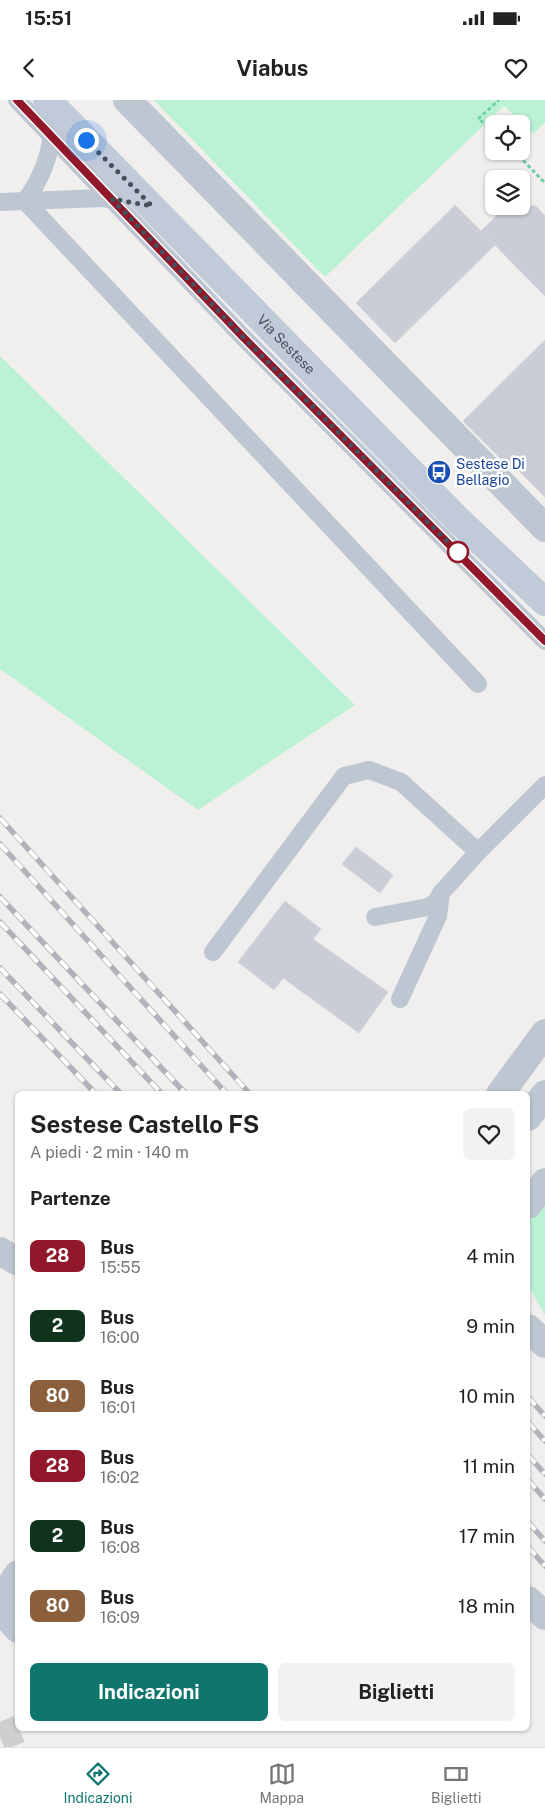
<!DOCTYPE html>
<html lang="it">
<meta charset="utf-8">
<style>
body{margin:0;font-family:"Public Sans",sans-serif;background:#f2f2f2;color:#222;height:100vh;display:flex;flex-direction:column;font-size:19px;white-space:nowrap}
*{box-sizing:border-box;margin:0}
p{font-size:16px;color:#767676}
.icon{flex:none;width:28px;height:28px;fill:none;stroke:currentColor;stroke-width:2;stroke-linecap:round;stroke-linejoin:round}
.map{position:relative;flex:1;overflow:hidden}
.side{position:absolute;left:15px;top:991px;width:515px;height:640px;display:flex;flex-direction:column;background:#fff;border-radius:8px;box-shadow:0 1px 4px #0004}
.side>*{flex:none}
.badge{padding:0 10px;border-radius:8px;font-size:18px;line-height:32px}
.fabs{position:absolute;left:485px;top:15px;display:grid;gap:10px}
.fabs a{display:grid;place-items:center;width:45px;height:45px;border-radius:8px;background:#fff;box-shadow:0 1px 4px #0004;font-size:25px}
.you{position:absolute;width:25px;height:25px;margin:-12px;border:4px solid #fff;border-radius:50%;background:#1a73e8;box-shadow:0 0 0 8px #1a73e833}
.map>.badge{position:absolute;translate:-50% -50%;box-shadow:0 0 0 2px #fff}
h2{padding:0 15px;font-size:19px;line-height:45px}
.round{display:grid;place-items:center;flex:none;width:52px;height:52px;border-radius:8px;background:#f2f2f2}
.head{display:flex;align-items:center;justify-content:space-between;height:85px;padding:0 15px}
h1{font-size:24px;font-weight:700;line-height:38px}
.primary-button{display:flex;gap:10px;margin-top:auto;padding:10px 15px}
.primary-button a{flex:1;height:58px;border-radius:8px;background:#0f766e;color:#fff;font-size:20px;font-weight:700;line-height:58px;text-align:center}
.primary-button a+a{background:#f2f2f2;color:#222}
ul{padding:0;list-style:none}
li{display:flex;align-items:center;gap:15px;height:70px;padding:0 15px}
li div{flex:1}
li b{display:block;font-size:19px}
li em{font-style:normal}
li .badge{min-width:55px;font-weight:700;text-align:center}
.status{display:flex;justify-content:space-between;align-items:center;height:35px;padding:0 25px;background:#fff;direction:ltr}
.status svg{height:14px;fill:currentColor}
header{display:flex;justify-content:space-between;align-items:center;height:65px;padding:0 15px;background:#fff;font-size:22px;font-weight:700}
.tab-bar{display:flex;justify-content:space-around;align-items:center;height:70px;border-top:1px solid #e0e0e0;background:#fff;font-size:14px;color:#767676}
.tab-bar a{display:grid;justify-items:center;gap:2px}
.tab-bar .on{color:#0f766e}
.map>svg:first-child{display:block}
.green{fill:#bbf1d5}
.building{fill:#cacdd5;stroke:#d2d4da}
.lines{fill:none;stroke-linecap:round;stroke-linejoin:round}
.minor-tunnel{stroke:#cfcfd1;stroke-width:28;stroke-dasharray:28 14;stroke-linecap:butt}
.path{stroke:#71d0ab;stroke-width:3;stroke-dasharray:4 2.5;stroke-linecap:butt}
.service{stroke:#bec7d1;stroke-width:18}
.minor{stroke:#bec7d1;stroke-width:28}
.secondary{stroke:#c0cad8;stroke-width:28}
.rail-casing{stroke:#b0b3b9;stroke-width:5.5}
.rail{stroke:#fff;stroke-width:4;stroke-dasharray:11;stroke-linecap:butt}
.line-casing{stroke:#fff;stroke-width:11}
.line{stroke:#91172a;stroke-width:8}
.walk{stroke:#46505d;stroke-width:5;stroke-dasharray:0 9}
.stop-dot{fill:#fff;stroke:#91172a;stroke-width:2.5}
.labels{text-anchor:middle;stroke-width:5;stroke-linejoin:round;paint-order:stroke}
.street-label{font-size:14px;fill:#46505d;stroke:#fff}
.transit-label{font-size:14px;fill:#164399;stroke:#fff;text-anchor:start}
</style>
<div class="status"><b>15:51</b><svg viewBox="0 0 49 12"><path d="M0 12V9h3v3zM5 12V6h3v6zM10 12V3h3v9zM15 12V0h3v12zM26 1h20v11H26zM47 4h2v5h-2z"/></svg></div>
<header><svg class="icon" aria-label="back" viewBox="0 0 24 24"><path d="M15 5l-7 7 7 7"/></svg>Viabus<svg class="icon" aria-label="heart" viewBox="0 0 24 24"><path d="M12 20l-8-8c-3-5 5-10 8-4 3-6 11-1 8 4z"/></svg></header>
<div class="map">
<svg width="545" height="1647" viewBox="0 0 545 1647">
<rect width="100%" height="100%" fill="#f1efee"/>
<g class="green">
<path d="M154 0H545V22L533 34 504 6 325 177Z"/>
<path d="M0 256 355 605 198 710 0 569Z"/>
<path d="M545 1099V1215L528 1185V1120Z"/>
</g>
<g class="building">
<path d="M455 105 495 145 395 243 356 203Z"/>
<path d="M507 106H536L545 116V196L481 131Z"/>
<path d="M545 240V397L514 366 511 369 463 321Z"/>
<path d="M356 747 393 775 380 793 342 764Z"/>
<path d="M285 801 321 829 313 839 388 892 359 933 283 878 274 890 238 862Z"/>
</g>
<g class="lines">
<path class="minor-tunnel" d="M0 1637 19 1629"/>
<g class="path">
<path d="M494 30 478 19 499 0"/>
<path d="M514 51 545 83"/>
</g>
<g class="service">
<path d="M17 0 243 237 545 541"/>
<path d="M25 101 478 584"/>
<path d="M25 101C40 81 52 53 52 28"/>
<path d="M0 102 102 98 119 100"/>
<path d="M375 817 428 807 436 802 441 793 478 752"/>
<path d="M213 852 344 676 369 670 401 682 478 752 545 685"/>
<path d="M400 899 438 816 441 793"/>
</g>
<g class="minor">
<path d="M127 0 545 428"/>
<path d="M500 994 545 933"/>
<path d="M528 1017 545 994"/>
<path d="M528 1105 545 1082"/>
<path d="M0 1151 18 1162"/>
<path d="M528 1228 545 1244"/>
<path d="M18 1474C4 1493 0 1513 18 1529"/>
<path d="M528 1500 545 1516"/>
</g>
<path class="secondary" id="s1" d="M47 0 457 419 545 502"/>
<g class="rail-casing">
<g id="rail">
<path d="M0 718 250 994"/>
<path d="M0 744 227 994"/>
<path d="M0 797 186 994"/>
<path d="M0 822 162 994"/>
<path d="M0 868 121 994"/>
<path d="M0 894 96 994"/>
<path d="M528 1297 545 1316"/>
<path d="M528 1322 545 1341"/>
<path d="M528 1355 545 1374"/>
<path d="M528 1380 545 1399"/>
<path d="M528 1422 545 1441"/>
<path d="M528 1447 545 1466"/>
</g>
</g>
<use href="#rail" class="rail"/>
</g>
<g class="lines">
<g class="line-casing">
<path id="line" d="M17 0 243 237 545 541"/>
</g>
<use href="#line" class="line"/>
<path class="walk" d="M86 40 152 106 112 99 243 237 458 452"/>
</g>
<defs>
<g id="bus-disc" transform="scale(1.25)"><circle r="9.5" fill="#1a4fb4" stroke="#fff"/><path d="M-5-6H5V4H4V6H2V4H-2V6H-4V4H-5ZM-3.5-4V0h7V-4ZM-3.5 1.2v1.5H-2V1.2ZM2 1.2v1.5H3.5V1.2Z" fill="#fff"/></g>
</defs>
<g fill-rule="evenodd">
<use href="#bus-disc" x="439" y="372"/>
</g>
<circle class="stop-dot" cx="458" cy="452" r="10"/>
<g class="labels">
<g class="street-label">
<text dy="5" stroke="none"><textPath href="#s1" startOffset="342">Via Sestese</textPath></text>
</g>
<g class="transit-label">
<text x="456" y="369">Sestese Di<tspan x="456" dy="16">Bellagio</tspan></text>
</g>
</g>
</svg>
<div class="fabs">
<a><svg class="icon" aria-label="locate" viewBox="0 0 24 24"><circle cx="12" cy="12" r="6"/><path d="M12 2v4M12 18v4M2 12h4M18 12h4"/></svg></a>
<a><svg class="icon" aria-label="layers" viewBox="0 0 24 24"><path d="M12 4l9 5-9 5-9-5zM3 14l9 5 9-5"/></svg></a>
</div>
<div class="you" style="left:86px;top:40px"></div>
<section class="side">
<div class="head"><div><h1>Sestese Castello FS</h1><p>A piedi · 2 min · 140 m</p></div><a class="round"><svg class="icon" aria-label="heart" viewBox="0 0 24 24"><path d="M12 20l-8-8c-3-5 5-10 8-4 3-6 11-1 8 4z"/></svg></a></div>
<h2>Partenze</h2>
<ul>
<li><span class="badge" style="background:#91172a;color:#fff">28</span><div><b>Bus</b><p>15:55</p></div><em>4 min</em></li>
<li><span class="badge" style="background:#10331d;color:#fff">2</span><div><b>Bus</b><p>16:00</p></div><em>9 min</em></li>
<li><span class="badge" style="background:#8b5e3c;color:#fff">80</span><div><b>Bus</b><p>16:01</p></div><em>10 min</em></li>
<li><span class="badge" style="background:#91172a;color:#fff">28</span><div><b>Bus</b><p>16:02</p></div><em>11 min</em></li>
<li><span class="badge" style="background:#10331d;color:#fff">2</span><div><b>Bus</b><p>16:08</p></div><em>17 min</em></li>
<li><span class="badge" style="background:#8b5e3c;color:#fff">80</span><div><b>Bus</b><p>16:09</p></div><em>18 min</em></li>
</ul>
<div class="primary-button"><a>Indicazioni</a><a>Biglietti</a></div>
</section>
</div>
<nav class="tab-bar">
<a class="on"><svg class="icon" aria-label="directions" viewBox="0 0 24 24"><path d="M12 3l9 9-9 9-9-9zM9 14v-3h6M13 9l2 2-2 2"/></svg>Indicazioni</a>
<a><svg class="icon" aria-label="map" viewBox="0 0 24 24"><path d="M3 6l6-2 6 2 6-2v14l-6 2-6-2-6 2zM9 4v14M15 6v14"/></svg>Mappa</a>
<a><svg class="icon" aria-label="tickets" viewBox="0 0 24 24"><path d="M3 7h18v10H3zM15 7v10"/></svg>Biglietti</a>
</nav>
